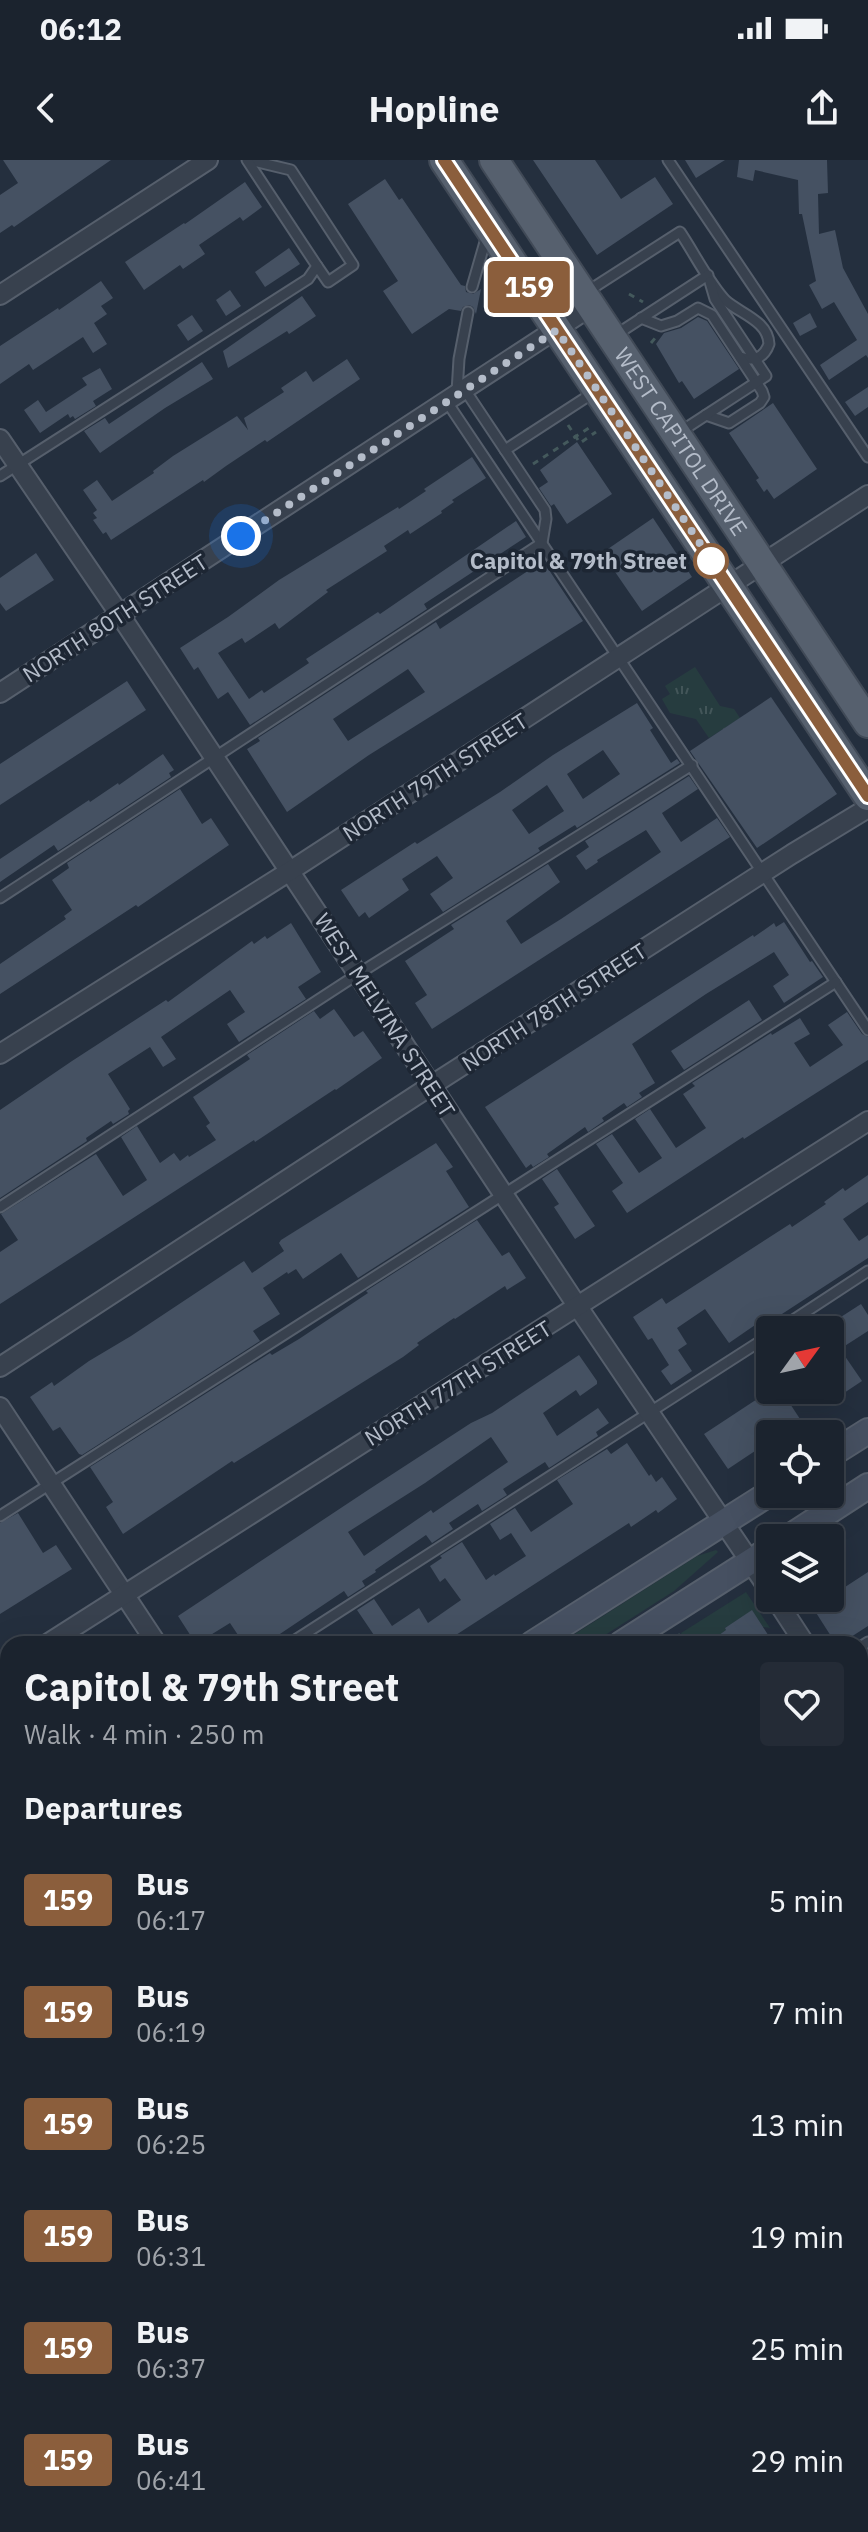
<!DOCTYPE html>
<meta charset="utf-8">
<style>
body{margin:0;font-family:"IBM Plex Sans",sans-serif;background:#242b36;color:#f1f3f6;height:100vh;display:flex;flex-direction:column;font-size:30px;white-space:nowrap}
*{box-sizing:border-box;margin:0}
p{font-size:26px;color:#a0a4aa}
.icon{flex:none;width:44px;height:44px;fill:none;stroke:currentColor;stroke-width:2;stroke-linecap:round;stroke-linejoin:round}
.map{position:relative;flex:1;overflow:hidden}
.drawer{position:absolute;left:0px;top:1476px;width:868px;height:896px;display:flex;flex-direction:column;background:#1b232e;border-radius:24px 24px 0 0;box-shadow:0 8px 32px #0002,0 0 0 2px #39404a}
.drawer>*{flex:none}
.badge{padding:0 16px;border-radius:6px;font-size:28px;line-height:52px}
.needle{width:52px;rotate:57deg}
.buttons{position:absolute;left:756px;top:1156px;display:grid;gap:16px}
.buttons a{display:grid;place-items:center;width:88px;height:88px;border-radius:8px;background:#1b232e;box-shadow:0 8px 32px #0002,0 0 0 2px #39404a;font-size:40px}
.you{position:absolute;width:40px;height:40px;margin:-20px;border:6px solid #fff;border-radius:50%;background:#1a73e8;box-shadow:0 0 0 12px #1a73e833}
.map>.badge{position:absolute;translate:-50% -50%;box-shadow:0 0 0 4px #fff}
h2{padding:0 24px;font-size:30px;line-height:72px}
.round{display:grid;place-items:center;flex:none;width:84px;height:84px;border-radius:8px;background:#242b36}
.summary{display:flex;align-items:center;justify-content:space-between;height:136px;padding:0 24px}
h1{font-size:38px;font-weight:700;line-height:60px}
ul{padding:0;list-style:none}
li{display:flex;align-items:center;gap:24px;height:112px;padding:0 24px}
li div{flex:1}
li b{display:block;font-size:30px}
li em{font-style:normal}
li .badge{min-width:88px;font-weight:700;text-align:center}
.status{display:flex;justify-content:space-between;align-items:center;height:56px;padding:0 40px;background:#1b232e;direction:ltr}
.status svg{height:22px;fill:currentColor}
header{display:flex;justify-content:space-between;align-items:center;height:104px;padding:0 24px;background:#1b232e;font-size:36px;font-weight:700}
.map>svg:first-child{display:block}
.green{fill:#263c3f}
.cemetery{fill:url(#cemetery-stones)}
.park{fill:url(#park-tufts)}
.building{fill:#455162;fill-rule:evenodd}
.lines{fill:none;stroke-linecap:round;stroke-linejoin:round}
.service-casing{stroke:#565f6c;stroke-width:13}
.minor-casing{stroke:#565f6c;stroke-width:22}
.tertiary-casing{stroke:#565f6c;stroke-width:26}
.secondary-casing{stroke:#565f6c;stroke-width:28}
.primary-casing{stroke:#414a57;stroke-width:32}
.path{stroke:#44595c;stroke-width:3;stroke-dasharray:6 6;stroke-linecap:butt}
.service{stroke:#38414e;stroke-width:9}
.minor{stroke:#38414e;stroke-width:18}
.tertiary{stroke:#38414e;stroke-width:22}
.secondary{stroke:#465061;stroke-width:24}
.primary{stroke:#56606e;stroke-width:28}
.line-casing{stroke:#fff;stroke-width:18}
.line{stroke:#8b5e3c;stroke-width:12}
.walk{stroke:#b4bcc9;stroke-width:8;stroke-dasharray:0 14.4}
.stop-dot{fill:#fff;stroke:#8b5e3c;stroke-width:4}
.labels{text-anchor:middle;stroke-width:7;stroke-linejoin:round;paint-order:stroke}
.street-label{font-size:22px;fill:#b4bcc9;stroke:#1d2633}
.stop-label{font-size:22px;font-weight:bold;fill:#b4bcc9;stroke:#1d2633;text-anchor:end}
</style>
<div class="status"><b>06:12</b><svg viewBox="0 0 49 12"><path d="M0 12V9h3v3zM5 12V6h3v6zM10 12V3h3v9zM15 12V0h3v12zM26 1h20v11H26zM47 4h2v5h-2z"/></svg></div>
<header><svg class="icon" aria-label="back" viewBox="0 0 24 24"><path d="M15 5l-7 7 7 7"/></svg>Hopline<svg class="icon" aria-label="share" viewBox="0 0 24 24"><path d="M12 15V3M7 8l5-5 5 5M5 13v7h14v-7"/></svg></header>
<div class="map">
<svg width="868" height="2372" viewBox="0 0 868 2372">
<defs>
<pattern id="cemetery-stones" width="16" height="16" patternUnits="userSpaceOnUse" patternTransform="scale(2)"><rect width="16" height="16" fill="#263c3f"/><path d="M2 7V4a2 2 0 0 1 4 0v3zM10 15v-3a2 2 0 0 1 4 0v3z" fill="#435659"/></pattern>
<pattern id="park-tufts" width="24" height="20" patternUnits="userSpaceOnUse" patternTransform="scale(2)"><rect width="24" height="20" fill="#263c3f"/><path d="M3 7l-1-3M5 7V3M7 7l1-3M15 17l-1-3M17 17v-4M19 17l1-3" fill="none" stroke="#435659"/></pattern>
</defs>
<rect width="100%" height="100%" fill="#242f3e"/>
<g class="green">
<path d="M716 1390 718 1392 674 1431 591 1484H559L697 1396Z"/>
<path d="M746 1432 770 1468 763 1467 752 1451 725 1468 735 1484H711L710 1482 706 1484 702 1478 693 1484H688L681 1473Z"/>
</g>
<path class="cemetery" d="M0 2266 8 2279V2364H63L68 2372H0Z"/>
<path class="park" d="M695 507 720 546 734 549 740 558 709 578 696 559 670 553 662 539 670 534 665 526Z"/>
<g class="building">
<path d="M3 0H111L14 67 12 65 0 73V35L18 23Z"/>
<path d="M533 0H595L621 39 655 17 673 44 597 95Z"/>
<path d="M685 0H725L696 18Z"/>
<path d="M739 0H827L828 33 818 34 819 74 835 70 843 108 868 154V198L866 195 829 220 820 205 857 180 834 142 822 149 809 125 816 121 802 54H799L798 20 755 10 753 21 737 17Z"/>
<path d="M385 19 399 40 402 38 461 125 465 126 466 132 473 134 481 129 476 154 473 147 469 145 463 147 461 151 449 149 412 174 383 131 398 121 348 44Z"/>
<path d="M245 22 262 47 243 61 240 57 199 85 205 94 183 109 180 105 144 130 125 102 184 63 185 64Z"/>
<path d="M289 88 300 104 265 127 255 112Z"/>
<path d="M101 121 113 138 101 146 107 154 94 163 107 184 93 193 83 177 33 210 29 204 0 224V186L58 148 59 150Z"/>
<path d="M230 130 241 146 226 156 216 140Z"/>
<path d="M302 136 316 156 289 174 287 171 228 208 223 191Z"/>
<path d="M810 153 817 167 800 176 793 163Z"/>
<path d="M192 155 203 171 188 181 177 165Z"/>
<path d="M698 157 707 161 739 209 694 239 682 221 679 223 656 184 664 173 681 168Z"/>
<path d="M347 199 360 219 267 282 265 280 226 306 204 322 203 320 111 380 106 372 103 374 93 360 97 358 93 353 97 350 83 330 97 320 112 341 154 313 153 311 173 296 237 256 248 270 244 258 284 232 281 228 306 211 313 222Z"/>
<path d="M202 202 213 219 165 248 100 293 84 271 105 258 109 264Z"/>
<path d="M100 208 112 229 93 241 96 246 75 259 73 256 70 258 68 254 40 273 24 250 38 240 46 252 87 225 82 218Z"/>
<path d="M868 227V247L855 256 845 242Z"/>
<path d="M773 243 817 309 774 339 767 329 764 332 756 320 759 318 729 273Z"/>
<path d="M577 282 612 334 567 364 554 344 551 346 539 328 548 322 540 310Z"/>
<path d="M472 297 486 318 452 340 454 342 441 351 442 353 410 374 408 370 384 386 387 391 326 430 328 432 279 469 275 463 245 483 242 478 218 493 249 539 262 530 264 533 309 503 306 499 378 452 380 454 516 361 526 377 424 444 427 449 250 565 228 532 218 539 198 507 194 510 180 488 228 457 279 420 398 347 399 349 426 331 424 329Z"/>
<path d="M653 358 692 417 642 451 602 393Z"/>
<path d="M36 393 54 420 6 451 0 443V418Z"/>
<path d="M543 401 583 461 369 595 287 652 247 589 260 581 258 578 436 462 440 469ZM408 509 425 532 348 581 333 559Z"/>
<path d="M127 521 146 550 0 645V604Z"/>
<path d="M771 537 837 634 757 688 690 591Z"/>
<path d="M637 543 653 568 650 570 671 603 677 599 680 603 577 668 575 665 538 688 540 691 443 752 430 734 453 718 437 696 402 719 409 730 369 758 365 752 359 757 341 730 415 682 417 684 500 632 553 595ZM603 590 620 614 583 639 567 614ZM547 625 564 651 529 674 512 650Z"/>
<path d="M163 594 174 610 169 613 171 617 58 691 54 685 0 722V699L89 640 90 642 118 623 119 625Z"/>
<path d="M689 616 698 629 662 653 665 658 681 682 717 658 730 677 432 869 415 843 427 835 405 801 454 769 451 765 548 704 560 722 506 761 521 784 561 759 661 692 646 670 597 700 598 702 586 710 576 696 589 687 585 681Z"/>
<path d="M180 629 202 664 211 658 229 685 138 747 136 745 0 834V804L66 759 64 756 72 750 52 720 69 708 67 703Z"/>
<path d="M784 762 810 802 812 801 823 817 784 843 773 826 789 815 774 792 706 834 632 884 655 923 639 933 642 937 627 947 624 943 602 958 604 961 588 972 585 967 547 994 549 997 533 1007 531 1004 526 1008 485 947 753 775 754 777 774 763 776 767Z"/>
<path d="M291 763 321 812 298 827 306 839 239 882 227 864 245 852 230 830 161 877 176 899 163 907 150 887 108 914 130 949 128 951 129 954 113 964 111 961 86 978 87 981 0 1038V950L72 901 166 840 168 842 252 781 254 784 265 776 267 779Z"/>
<path d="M749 840 762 860 684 910 671 891Z"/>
<path d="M334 849 354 877 363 871 382 898 336 930 335 929 255 982 254 980 0 1144V1092L18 1080 1 1054 96 994 123 1036 147 1020 121 977 137 966 160 1003 174 993 180 1001 188 995 189 997 216 980 206 966 210 963 193 937 250 899 247 895 314 851 320 859Z"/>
<path d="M847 852 862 874 868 877V900L744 979 743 977 627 1053 612 1031 623 1023 596 984 612 974 639 1013 662 998 635 959 650 949 676 988 706 968 683 934 695 926 692 923 771 873 772 875 800 858 810 874 794 883 810 907 843 885 828 865Z"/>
<path d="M436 983 453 1007 446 1011 469 1047 358 1118 341 1093 303 1119 296 1109 288 1114 287 1112 263 1128 280 1154 253 1171 260 1181 82 1295 79 1294 60 1267 53 1271 30 1237 52 1222 54 1226 89 1201 131 1176 244 1101 252 1113 284 1091 279 1083 281 1080Z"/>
<path d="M557 1009 595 1066 575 1079 554 1047 559 1044 542 1019Z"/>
<path d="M868 1015V1042L843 1059 859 1081 868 1075V1098L762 1167 758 1163 729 1183 705 1149 677 1168 687 1184 678 1190 692 1211 671 1225 661 1211 669 1205 652 1178 648 1180 633 1157 662 1138 666 1144 790 1064 792 1067 826 1044 824 1042 843 1028 845 1031Z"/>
<path d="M477 1060 502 1096 509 1092 526 1118 507 1130 505 1126 455 1159 454 1158 417 1183 419 1185 403 1197 234 1303 232 1301 123 1374 106 1347 113 1342 90 1307 270 1193 272 1195 299 1179 368 1133 366 1131Z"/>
<path d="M861 1144 868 1155V1171L840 1189 862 1221 838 1237 830 1224V1164Z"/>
<path d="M579 1195 597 1221V1224L580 1236 576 1230 543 1253 557 1276 598 1248 609 1263 596 1272 598 1276 549 1308 545 1302 503 1329 507 1335 482 1351 478 1344 449 1363 453 1369 432 1383 426 1375 375 1410 376 1412 362 1421 365 1426 348 1437 344 1431 265 1484H244L230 1463 196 1484 178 1456 368 1330 471 1263 492 1253ZM491 1277 508 1302 433 1353 431 1350 364 1396 348 1372 425 1323Z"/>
<path d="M771 1230H781L802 1262 783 1274H770V1281L728 1309 704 1274Z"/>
<path d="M627 1283 649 1316 651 1314 656 1322 662 1317 677 1339 658 1353 656 1350 631 1367 629 1363 442 1484H380L357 1450 374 1439 392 1466 419 1448 428 1463 461 1440 445 1418 440 1422 430 1406 442 1398 440 1396 462 1382 486 1420 494 1414 495 1416 526 1396 511 1373 500 1380 490 1364 515 1348 531 1372 573 1344 557 1320 607 1289 611 1294Z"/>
<path d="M18 1353 43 1393 56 1385 72 1409 0 1454V1363Z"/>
<path d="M868 1412V1466L840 1484H836L813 1448Z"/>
<path d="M752 1450 774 1484H707L726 1470 725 1468Z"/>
</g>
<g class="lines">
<g class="service-casing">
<g id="service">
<path d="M249 0 291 10 353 105 328 122 317 106"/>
<path d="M668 0 868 297"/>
<path d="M472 127 487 75"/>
<path d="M585 133 680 72C693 91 710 125 726 141 741 154 768 161 769 184 764 198 754 202 740 197"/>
<path d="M641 158 661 166 677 161 698 148 712 155 762 231 764 237 760 243 729 263 706 255"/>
<path d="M614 176 708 115"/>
<path d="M465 230 505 290 596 231"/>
<path d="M457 232 459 199 468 152"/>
<path d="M447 242 868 870"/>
<path d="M680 272 766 216 715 139 710 122"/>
<path d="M0 316 308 119 317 106 247 0"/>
<path d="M0 738 542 383 546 359 545 350 505 290"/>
<path d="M0 1047 358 814 692 605"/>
<path d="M778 1170 868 1111"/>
<path d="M0 1356 836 822"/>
<path d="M289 1484 770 1175"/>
<path d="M860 1487 868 1482"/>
<path d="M0 1671 8 1666"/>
<path d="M860 1793 868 1788"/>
<path d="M0 2038 8 2033"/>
</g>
</g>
<g class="minor-casing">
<g id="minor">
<path d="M0 135 208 0"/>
<path d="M0 279 120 455 578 1147 770 1431"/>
<path d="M0 533 590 147"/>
<path d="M0 894 290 711 868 335"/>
<path d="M0 1207 432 925 792 694 868 648"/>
<path d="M0 1247 157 1484"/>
<path d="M775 1438 805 1484"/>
<path d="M47 1484 868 961"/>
<path d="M0 1514 8 1509"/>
<path d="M860 1568 868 1581"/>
<path d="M860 1646 868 1641"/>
<path d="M860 1948 868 1943"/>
<path d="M860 2316 868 2320"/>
<path d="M512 2364 513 2372"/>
</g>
</g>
<g class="tertiary-casing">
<g id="tertiary">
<path d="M0 2225 8 2238"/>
<path d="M91 2364 96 2372"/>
</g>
</g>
<g class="secondary-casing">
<g id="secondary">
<path d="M830 1295 868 1271"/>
<path d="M788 1378 868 1326"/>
<path d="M532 1484 770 1333"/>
<path d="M621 1484 770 1389"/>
<path d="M0 1824 8 1819"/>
<path d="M0 1878 8 1873"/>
</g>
</g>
<g class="primary-casing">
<g id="primary">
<path d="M444 0 868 636"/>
<path id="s1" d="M494 0 868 563"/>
</g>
</g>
<g class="path">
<path d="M629 134 643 142"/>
<path d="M651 183 656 177"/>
<path d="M568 265 580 283 596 272"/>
<path d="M533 304 589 268"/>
<path d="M678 1474 684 1484"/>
<path d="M700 1484 701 1483"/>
<path d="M7 1902 8 1904"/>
<path d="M0 2358 8 2353"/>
<path d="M0 2368 2 2372"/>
<path d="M26 2372 38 2364"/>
</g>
<use href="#service" class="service"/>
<use href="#minor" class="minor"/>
<use href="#tertiary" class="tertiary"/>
<use href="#secondary" class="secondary"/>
<use href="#primary" class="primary"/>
</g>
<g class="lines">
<g class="line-casing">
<path id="line" d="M444 0 868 636"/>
</g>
<use href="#line" class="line"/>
<path class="walk" d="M241 376 557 170 715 406 711 401"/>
</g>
<circle class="stop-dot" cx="711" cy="401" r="16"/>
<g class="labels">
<g class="street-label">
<text dy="8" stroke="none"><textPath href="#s1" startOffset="338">WEST CAPITOL DRIVE</textPath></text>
<text transform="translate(115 458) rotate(-33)" y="8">NORTH 80TH STREET</text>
<text transform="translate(435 617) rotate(-33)" y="8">NORTH 79TH STREET</text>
<text transform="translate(554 847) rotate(-33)" y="8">NORTH 78TH STREET</text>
<text transform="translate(385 855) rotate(57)" y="8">WEST MELVINA STREET</text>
<text transform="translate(458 1223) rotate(-32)" y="8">NORTH 77TH STREET</text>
</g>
<g class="stop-label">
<text x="687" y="409">Capitol &amp; 79th Street</text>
</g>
</g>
</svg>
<div class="buttons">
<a><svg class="needle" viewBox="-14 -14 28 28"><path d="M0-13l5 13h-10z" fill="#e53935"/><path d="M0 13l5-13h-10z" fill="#a0a4aa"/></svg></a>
<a><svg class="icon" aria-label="locate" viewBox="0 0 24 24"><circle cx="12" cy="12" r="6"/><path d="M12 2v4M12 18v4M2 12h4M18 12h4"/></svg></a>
<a><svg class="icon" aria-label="layers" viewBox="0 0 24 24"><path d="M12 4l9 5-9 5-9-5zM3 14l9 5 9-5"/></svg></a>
</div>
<div class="you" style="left:241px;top:376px"></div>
<b class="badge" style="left:529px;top:127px;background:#8b5e3c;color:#fff">159</b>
<section class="drawer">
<div class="summary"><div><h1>Capitol &amp; 79th Street</h1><p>Walk · 4 min · 250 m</p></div><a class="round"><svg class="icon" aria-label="heart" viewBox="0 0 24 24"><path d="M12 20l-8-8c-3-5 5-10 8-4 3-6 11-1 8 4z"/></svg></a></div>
<h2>Departures</h2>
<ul>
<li><span class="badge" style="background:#8b5e3c;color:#fff">159</span><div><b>Bus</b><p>06:17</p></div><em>5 min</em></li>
<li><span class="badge" style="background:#8b5e3c;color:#fff">159</span><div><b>Bus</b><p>06:19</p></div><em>7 min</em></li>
<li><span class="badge" style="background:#8b5e3c;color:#fff">159</span><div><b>Bus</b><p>06:25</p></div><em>13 min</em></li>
<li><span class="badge" style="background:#8b5e3c;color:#fff">159</span><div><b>Bus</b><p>06:31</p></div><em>19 min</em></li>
<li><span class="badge" style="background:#8b5e3c;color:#fff">159</span><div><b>Bus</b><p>06:37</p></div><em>25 min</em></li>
<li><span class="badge" style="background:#8b5e3c;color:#fff">159</span><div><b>Bus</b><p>06:41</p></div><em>29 min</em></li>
</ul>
</section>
</div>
